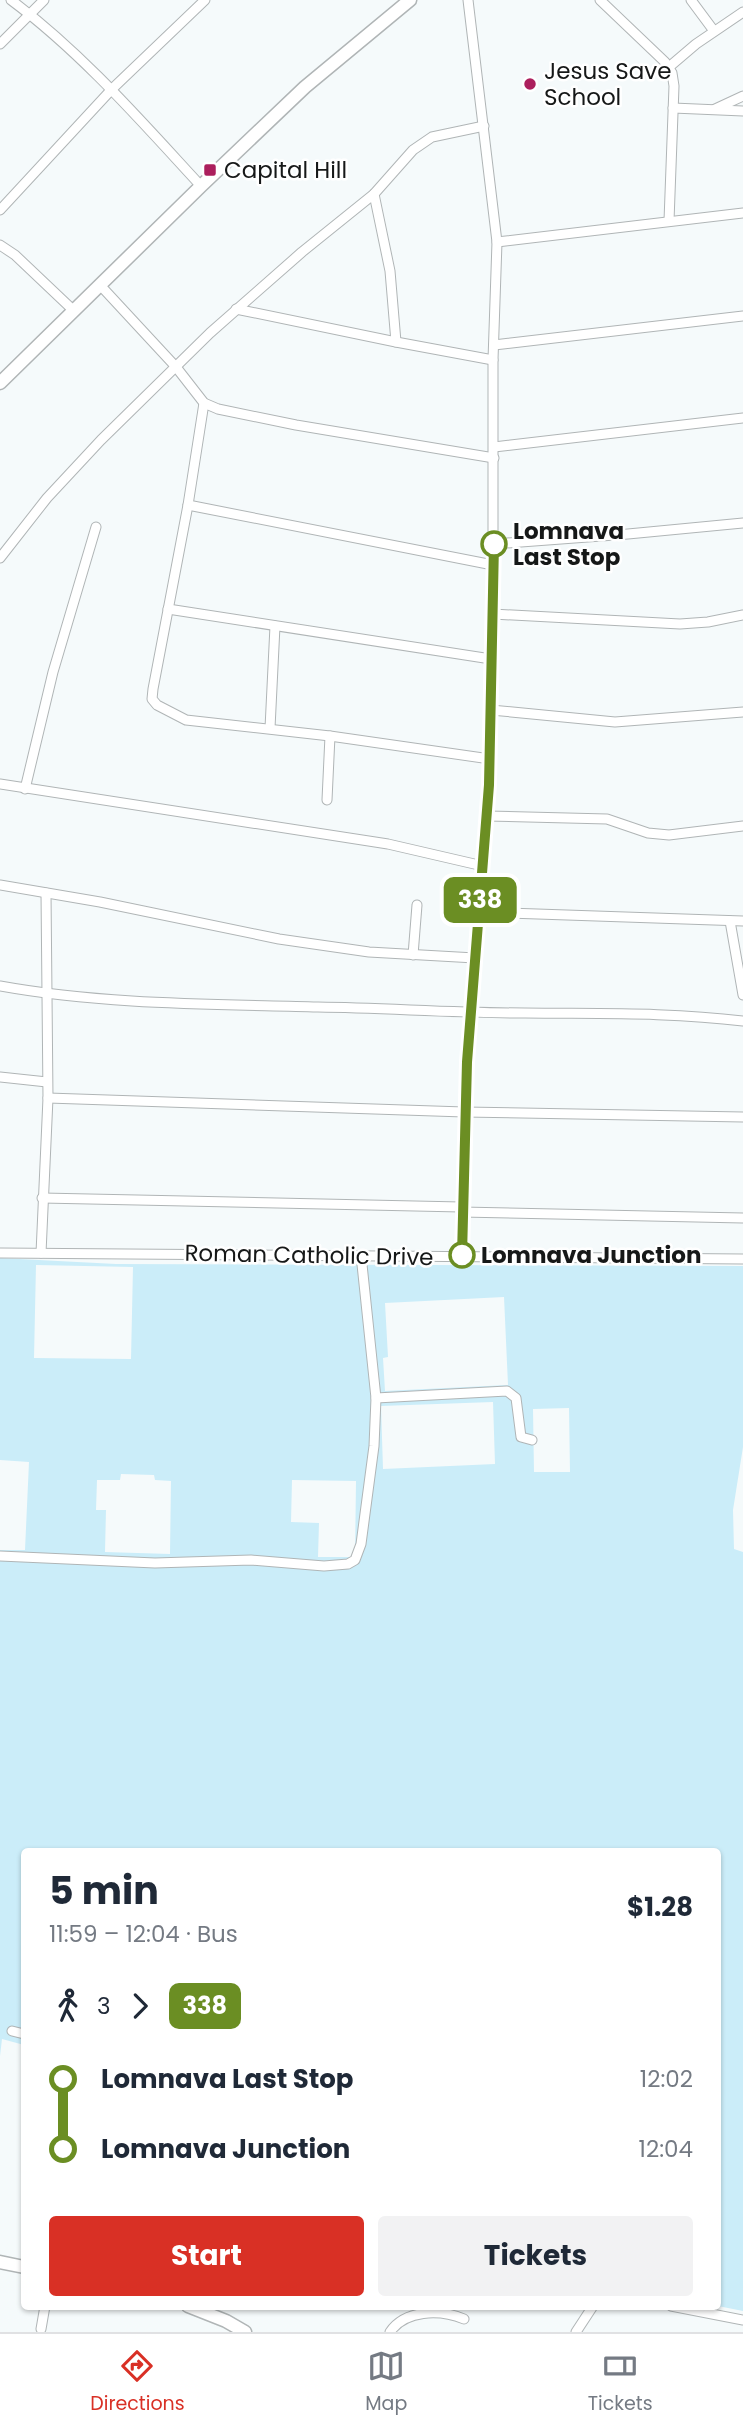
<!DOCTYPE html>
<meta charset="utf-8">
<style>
body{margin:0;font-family:Poppins,sans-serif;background:#f2f2f3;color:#1f2937;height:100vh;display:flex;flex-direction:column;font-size:26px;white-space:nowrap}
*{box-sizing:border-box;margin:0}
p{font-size:23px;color:#747a83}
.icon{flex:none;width:38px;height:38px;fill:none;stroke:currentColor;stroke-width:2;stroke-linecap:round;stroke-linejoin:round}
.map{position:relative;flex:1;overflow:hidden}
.details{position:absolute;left:21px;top:1848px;width:700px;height:462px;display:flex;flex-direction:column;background:#fff;border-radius:7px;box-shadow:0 2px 5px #0004}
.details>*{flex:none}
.badge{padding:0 14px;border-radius:10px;font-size:24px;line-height:46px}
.map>.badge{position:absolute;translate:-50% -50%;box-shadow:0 0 0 4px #fff}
.legs{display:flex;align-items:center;gap:10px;height:77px;padding:0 28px;font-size:23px}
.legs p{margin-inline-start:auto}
.headline{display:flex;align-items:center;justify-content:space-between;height:119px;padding:0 28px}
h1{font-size:38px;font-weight:700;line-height:52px}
.cta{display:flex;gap:14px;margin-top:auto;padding:14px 28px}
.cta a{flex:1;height:80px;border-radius:7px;background:#d93025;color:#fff;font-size:28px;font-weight:700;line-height:80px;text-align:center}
.cta a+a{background:#f2f2f3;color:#1f2937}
ul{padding:0 28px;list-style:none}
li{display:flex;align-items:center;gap:24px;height:70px;font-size:26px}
li i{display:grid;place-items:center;width:10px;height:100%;margin:0 9px;background:currentColor}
li i::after{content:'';width:18px;height:18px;margin:-9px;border:5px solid;border-radius:50%;background:#fff}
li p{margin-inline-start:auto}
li:first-child i{background:linear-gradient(#0000 50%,currentColor 0)}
li:last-child i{background:linear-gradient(currentColor 50%,#0000 0)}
.tab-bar{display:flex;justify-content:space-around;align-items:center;height:98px;border-top:2px solid #e0e1e3;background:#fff;font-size:19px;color:#747a83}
.tab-bar a{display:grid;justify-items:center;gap:4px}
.tab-bar .selected{color:#d93025}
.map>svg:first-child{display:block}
.green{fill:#cbedf9;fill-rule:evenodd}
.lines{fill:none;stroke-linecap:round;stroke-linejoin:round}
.street-casing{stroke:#b0b5b6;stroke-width:11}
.secondary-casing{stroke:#b0b5b6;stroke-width:15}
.street{stroke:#fff;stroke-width:9}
.secondary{stroke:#fff;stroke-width:12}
.line-1-casing{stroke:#fff;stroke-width:16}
.line-1{stroke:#6b8e23;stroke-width:10}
.poi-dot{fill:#ac1f5d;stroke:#fff;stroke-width:2.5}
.stop-1-dot{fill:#fff;stroke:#6b8e23;stroke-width:3.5}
.labels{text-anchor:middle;stroke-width:5;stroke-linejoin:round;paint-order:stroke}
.poi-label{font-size:23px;fill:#161818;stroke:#fff;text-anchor:start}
.stop-label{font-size:23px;font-weight:bold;fill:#161818;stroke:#fff;text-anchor:start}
.street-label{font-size:23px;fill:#161818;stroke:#fff}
</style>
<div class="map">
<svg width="743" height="2332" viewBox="0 0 743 2332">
<rect width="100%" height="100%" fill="#f5fafb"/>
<path class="green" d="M0 1258 116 1264 743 1266V1447L733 1510 734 1549 743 1552V2311L718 2306V1852H24V2045L2 2039 0 2056V1550H25L29 1462 0 1460ZM36 1265 133 1267 131 1359 34 1358ZM504 1297 508 1385 385 1391 383 1358 388 1357 385 1303ZM493 1402 495 1464 383 1469 381 1406ZM569 1408 570 1472H534L533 1409ZM121 1474 154 1475 155 1480 171 1481 170 1554 105 1552 106 1510H96L97 1480H120ZM292 1480 356 1481 355 1557H318L319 1523 291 1522Z"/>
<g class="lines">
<g class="street-casing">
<g id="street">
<path d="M11 0C82 53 141 121 201 186"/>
<path d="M600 0 665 62 672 73 674 86 669 221"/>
<path d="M691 0 714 31"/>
<path d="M0 44 44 0"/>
<path d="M669 67 696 44 743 12"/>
<path d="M673 108 743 111"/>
<path d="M715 109 743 96"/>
<path d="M374 194 390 271 396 342"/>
<path d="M0 210 112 89 205 0"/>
<path d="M497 242 743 213"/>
<path d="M0 245 15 255 73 310"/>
<path d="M100 285 176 367 204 403 218 409 296 425 494 458"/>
<path d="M236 309 396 342 493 360"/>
<path d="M494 345 743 316"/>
<path d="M204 403 188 505 153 689 152 699 157 705 186 720 330 736 490 759"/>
<path d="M494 447 743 418"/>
<path d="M188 505 493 565"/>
<path d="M494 544 628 534 743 523"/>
<path d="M0 558 47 498 101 440 210 333 302 252 374 194 413 150 432 137 484 126"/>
<path d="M168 609 491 659"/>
<path d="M493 614 680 624 708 622 743 615"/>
<path d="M491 710 615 722 743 712"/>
<path d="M270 728 275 626"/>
<path d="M0 784 388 844 483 866"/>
<path d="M25 789 53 672 96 527"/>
<path d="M327 800 330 736"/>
<path d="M487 816 607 819 648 833 669 835 743 826"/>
<path d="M0 885 100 902 279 939 369 952 475 958"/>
<path d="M479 912 743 921"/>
<path d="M730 921 743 995"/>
<path d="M413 955 417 905"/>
<path d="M0 986C105 1005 212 1004 318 1007 387 1008 456 1013 525 1013 598 1014 670 1012 743 1021"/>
<path d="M0 1077 47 1082"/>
<path d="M48 1098 464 1112 743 1117"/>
<path d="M42 1198 461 1207"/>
<path d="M461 1212 743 1218"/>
<path d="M0 1253 743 1259"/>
<path d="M41 1253 48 1098 46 893"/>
<path d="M462 1257 467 1063 490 759 493 614V360L497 242 468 0"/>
<path d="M376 1398 507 1391 516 1398 521 1437 532 1440"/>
<path d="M0 1556 155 1563 251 1560 324 1566 348 1564 355 1560 361 1544 374 1446 376 1398 361 1255"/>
<path d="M12 2031 24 2034"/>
<path d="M671 2306 743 2320"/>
<path d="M41 2329 45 2306"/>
<path d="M390 2332C405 2310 439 2309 464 2319"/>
<path d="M576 2332 593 2306"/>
</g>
</g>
<g class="secondary-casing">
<g id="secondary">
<path d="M0 383 201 186 305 87 410 0"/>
<path d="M0 2262 24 2267"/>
<path d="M188 2306 226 2321 245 2332"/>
</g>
</g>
<use href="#street" class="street"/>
<use href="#secondary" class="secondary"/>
</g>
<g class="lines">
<g class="line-1-casing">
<path id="line-1" d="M462 1255 467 1062 489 785 494 544"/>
</g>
<use href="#line-1" class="line-1"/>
</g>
<g class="poi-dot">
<circle cx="530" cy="84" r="7"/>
<rect x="203" y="163" width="14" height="14" rx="3.5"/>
</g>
<g class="stop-1-dot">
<circle cx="494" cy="544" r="12"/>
<circle cx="462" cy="1255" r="12"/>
</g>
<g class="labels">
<g class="poi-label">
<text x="544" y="79">Jesus Save<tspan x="544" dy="26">School</tspan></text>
<text x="224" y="178">Capital Hill</text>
</g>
<g class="stop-label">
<text x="513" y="539">Lomnava<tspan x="513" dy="26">Last Stop</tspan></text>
<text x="481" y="1263">Lomnava Junction</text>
</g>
<g class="street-label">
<text transform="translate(309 1255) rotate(1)" y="8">Roman Catholic Drive</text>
</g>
</g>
</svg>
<b class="badge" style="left:480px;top:900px;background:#6b8e23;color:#fff">338</b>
<section class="details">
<div class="headline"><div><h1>5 min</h1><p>11:59 – 12:04 · Bus</p></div><b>$1.28</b></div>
<div class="legs"><svg class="icon" aria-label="walk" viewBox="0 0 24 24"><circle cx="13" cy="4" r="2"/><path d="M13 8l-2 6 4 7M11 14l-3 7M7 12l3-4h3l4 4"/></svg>3<svg class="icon" aria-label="forward" viewBox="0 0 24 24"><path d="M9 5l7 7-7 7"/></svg><b class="badge" style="background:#6b8e23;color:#fff">338</b></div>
<ul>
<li><i style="color:#6b8e23"></i><b>Lomnava Last Stop</b><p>12:02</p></li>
<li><i style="color:#6b8e23"></i><b>Lomnava Junction</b><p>12:04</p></li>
</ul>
<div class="cta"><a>Start</a><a>Tickets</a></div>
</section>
</div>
<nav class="tab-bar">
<a class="selected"><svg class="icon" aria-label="directions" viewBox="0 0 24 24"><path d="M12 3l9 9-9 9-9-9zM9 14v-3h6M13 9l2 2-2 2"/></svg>Directions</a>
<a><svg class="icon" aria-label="map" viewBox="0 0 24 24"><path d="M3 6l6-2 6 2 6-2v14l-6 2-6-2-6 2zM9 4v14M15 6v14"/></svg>Map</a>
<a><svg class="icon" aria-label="tickets" viewBox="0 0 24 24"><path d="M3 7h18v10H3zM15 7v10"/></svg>Tickets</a>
</nav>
